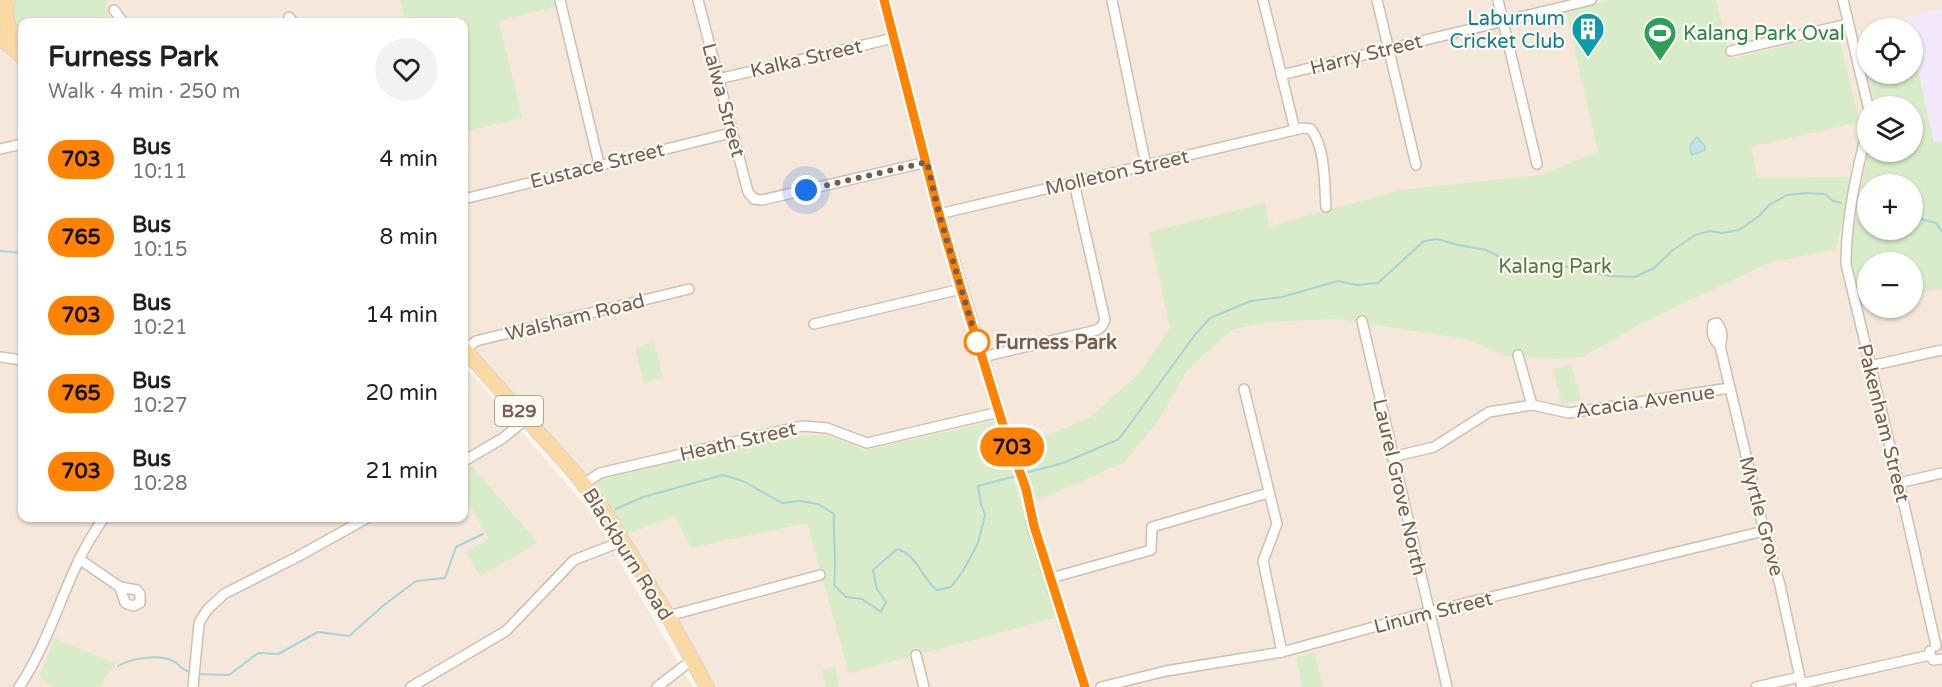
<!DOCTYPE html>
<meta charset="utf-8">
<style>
body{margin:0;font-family:"Varela Round",sans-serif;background:#f2f2f2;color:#202124;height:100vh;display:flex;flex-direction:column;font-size:22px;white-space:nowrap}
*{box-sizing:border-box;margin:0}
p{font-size:20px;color:#757577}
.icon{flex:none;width:33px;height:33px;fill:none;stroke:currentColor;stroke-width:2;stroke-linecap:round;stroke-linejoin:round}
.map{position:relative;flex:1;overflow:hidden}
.sheet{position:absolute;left:18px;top:18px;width:450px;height:504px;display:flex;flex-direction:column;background:#fff;border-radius:12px;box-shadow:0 2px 4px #0004}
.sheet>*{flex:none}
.badge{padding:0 12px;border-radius:20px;font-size:21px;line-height:39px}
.controls{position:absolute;left:1857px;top:18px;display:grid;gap:12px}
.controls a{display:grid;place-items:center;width:66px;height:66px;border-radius:50%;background:#fff;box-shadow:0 2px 4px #0004;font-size:30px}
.you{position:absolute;width:30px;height:30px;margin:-15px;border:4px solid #fff;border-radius:50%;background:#1a73e8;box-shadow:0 0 0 9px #1a73e833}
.map>.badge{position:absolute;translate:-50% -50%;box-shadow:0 0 0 3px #fff}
.round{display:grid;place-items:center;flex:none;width:63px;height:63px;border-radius:32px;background:#f2f2f2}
.headline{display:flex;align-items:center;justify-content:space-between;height:102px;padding:0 30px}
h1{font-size:28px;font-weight:700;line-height:45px}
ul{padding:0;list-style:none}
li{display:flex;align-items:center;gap:18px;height:78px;padding:0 30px}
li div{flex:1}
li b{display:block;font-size:22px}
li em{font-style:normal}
li .badge{min-width:66px;font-weight:700;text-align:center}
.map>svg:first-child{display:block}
.residential{fill:#f5e8da;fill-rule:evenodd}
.education{fill:#f3e8fa}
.green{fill:#d8ecc9;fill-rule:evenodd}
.water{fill:#bfe3e8;stroke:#a5d3da;stroke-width:1.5}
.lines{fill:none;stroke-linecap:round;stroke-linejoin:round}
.stream{stroke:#a5d3da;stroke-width:2}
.minor-casing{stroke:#d1beb0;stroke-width:12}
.tertiary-casing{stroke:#d1beb0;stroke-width:14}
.primary-casing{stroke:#dad1cd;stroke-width:16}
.minor{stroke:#fff;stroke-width:9}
.tertiary{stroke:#fff;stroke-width:10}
.primary{stroke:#fbd9a5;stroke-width:14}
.line-casing{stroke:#fff;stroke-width:14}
.line{stroke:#ff8200;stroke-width:9}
.walk{stroke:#7a5c4d;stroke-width:6;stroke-dasharray:0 10.8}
.stop-dot{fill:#fff;stroke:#ff8200;stroke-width:3}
.labels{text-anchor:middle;stroke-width:4.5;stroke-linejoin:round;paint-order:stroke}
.shield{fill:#fffaf3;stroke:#a28b7f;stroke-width:1.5}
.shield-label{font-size:18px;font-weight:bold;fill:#7a5c4d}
.culture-label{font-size:20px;fill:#0d838f;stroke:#fffaf3;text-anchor:end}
.leisure-label{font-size:20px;fill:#27864d;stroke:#fffaf3;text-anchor:start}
.street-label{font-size:20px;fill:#7a5c4d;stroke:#fffaf3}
.park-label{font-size:20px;fill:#537a41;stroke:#fffaf3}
.stop-label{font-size:20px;font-weight:bold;fill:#7a5c4d;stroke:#fffaf3;text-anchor:start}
</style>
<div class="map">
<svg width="1942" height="687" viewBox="0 0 1942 687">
<rect width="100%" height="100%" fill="#fdf6ec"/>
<g class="residential">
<path d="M16 0H1942V687H705L595 492 464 349V22H22L9 8ZM1868 28H1912V74H1868ZM1868 106H1912V152H1868ZM1868 184H1912V230H1868ZM1868 262H1912V308H1868Z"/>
<path d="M0 50 22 69V518H464V365L590 511 693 687H0Z"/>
</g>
<path class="education" d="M1942 9V141L1934 143 1913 48 1912 28H1908L1905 17Z"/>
<g class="green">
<path d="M17 0H109L107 1C105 13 107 16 116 22H22V34L15 27 10 6Z"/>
<path d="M400 0H555L557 6 499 21 522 118 464 132V22H406Z"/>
<path d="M1610 0H1716L1730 59 1838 33 1860 122 1751 147 1758 178 1852 177 1836 249 1769 263 1640 324 1583 357 1556 359 1505 356 1466 339 1337 319 1267 322 1231 330 1187 371 1157 422 1125 462 1037 501 1018 447 1089 418 1140 373 1170 328 1149 232 1265 203 1270 226 1401 190 1539 175 1598 152 1566 11Z"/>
<path d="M1915 58 1934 143 1942 141V288L1919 293 1914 273H1913L1912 262H1868L1867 282 1857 285 1850 249 1868 152H1912V106H1875L1868 74H1912L1913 59ZM1868 184H1912V230H1868Z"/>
<path d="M654 342 663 378 644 383 635 347Z"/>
<path d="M1571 364 1581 400 1562 405 1553 369Z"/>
<path d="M996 421 1055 618 849 673 807 523 691 548 675 516 625 535 596 486 599 478 776 437 827 435 865 450Z"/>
<path d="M472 466 538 543 480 576 466 552 489 539 464 495V470Z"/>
<path d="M55 638 116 664 99 687H54L39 676Z"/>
<path d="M1315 653 1323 687H1303L1296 658Z"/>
<path d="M835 667 839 687H826L822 670Z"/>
</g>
<path class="water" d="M1697 137 1705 146V150L1692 155C1688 147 1691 142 1697 137Z"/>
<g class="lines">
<g class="stream">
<path d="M1867 210H1868"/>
<path d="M1912 217 1936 223 1942 232"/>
<path d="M0 251 22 253"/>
<path d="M1025 473 1063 463 1119 439 1194 336 1210 318 1251 301 1282 297 1338 281 1356 285 1378 283 1424 241 1437 239 1458 245 1486 250 1527 271 1563 266 1609 276 1635 277 1654 268 1673 250 1695 235 1710 231 1722 233 1739 230 1759 216 1769 205 1787 195 1807 193 1825 194 1833 201 1841 203"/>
<path d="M616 509 643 497 723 475 743 481 782 503 799 501 818 504 834 514C833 538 837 562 834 585L846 597 862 599 881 612 886 602 877 589 873 570 897 549C918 555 921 578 937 590L951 587 963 571 978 543 985 515 981 504 978 486 1016 476"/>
<path d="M118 666C131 658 158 654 173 661 182 665 179 670 193 673"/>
<path d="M198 674 229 675 258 653 278 654 318 632 349 636 384 605 416 581 445 578 456 547 483 534"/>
</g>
<g class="minor-casing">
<g id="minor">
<path d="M560 0 599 164"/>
<path d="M698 0 748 192 754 199 762 200 927 162"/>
<path d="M1112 0 1146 166"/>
<path d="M1263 0 1295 130"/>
<path d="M1377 0 1416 165"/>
<path d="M1498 0 1537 164"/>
<path d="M1843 0 1868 106"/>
<path d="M114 10 123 22"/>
<path d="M289 17 293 22"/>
<path d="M1731 51 1848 24"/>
<path d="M1281 75 1591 0"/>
<path d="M718 79 894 38"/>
<path d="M1868 128C1856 172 1846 219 1846 264L1903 500 1936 646"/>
<path d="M0 149 22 144"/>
<path d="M464 199 731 133"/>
<path d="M939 214 1303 128 1311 129C1326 150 1324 182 1326 207"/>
<path d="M1362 321 1447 687"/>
<path d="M1717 323C1723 331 1723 336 1720 346 1713 339 1711 334 1713 324Z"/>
<path d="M814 324 961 289"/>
<path d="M1720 346 1764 531 1780 585 1802 687"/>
<path d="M465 350 476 341 689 289"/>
<path d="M1518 355 1532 405"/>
<path d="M0 357 22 360"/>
<path d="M982 357 1097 330 1102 326 1105 320 1074 183"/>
<path d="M1870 366 1942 350"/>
<path d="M1244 389 1277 524 1263 561 1282 652"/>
<path d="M1392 457 1434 447 1489 412 1532 405 1569 413 1729 388"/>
<path d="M464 461 503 438 526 419"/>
<path d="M1899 483 1942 473"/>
<path d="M584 484 600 473 802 426 827 428 867 443 999 412"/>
<path d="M79 559 120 587 137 590 140 594V603L133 606 125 603 120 587"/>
<path d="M1051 578 1151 550 1152 527 1268 493"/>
<path d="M668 616 820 575"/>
<path d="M1930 651V655L1933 660 1942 659"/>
<path d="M916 655 924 687"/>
<path d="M1801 684 1930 655"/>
<path d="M19 687C55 634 66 569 104 518"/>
<path d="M193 687 199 623 207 610 224 594 297 557 367 518"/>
<path d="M411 687 506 631 574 560 623 541"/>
<path d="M657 687 692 660"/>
<path d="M1101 687 1166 671 1282 652 1429 612 1764 531"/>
<path d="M1756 687 1799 677"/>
</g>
</g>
<g class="tertiary-casing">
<g id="tertiary">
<path d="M884 0 939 214 1003 425 1026 489 1034 526"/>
<path d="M1032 522 1085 687"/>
</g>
</g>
<g class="primary-casing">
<g id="primary">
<path d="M0 19 22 40"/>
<path d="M8 27 6 9 8 0"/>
<path d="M0 38 22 57"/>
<path d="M464 349 575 473 605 512 668 616 707 687"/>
</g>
</g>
<use href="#minor" class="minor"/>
<use href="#tertiary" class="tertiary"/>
<use href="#primary" class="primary"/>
</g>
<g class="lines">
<g class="line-casing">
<path id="line" d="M884 0 939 214 961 289 1003 425 1026 489 1034 526 1085 687"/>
</g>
<use href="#line" class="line"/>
<path class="walk" d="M806 190 927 162 939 214 977 342"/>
</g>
<defs>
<g id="building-pin" transform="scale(1.725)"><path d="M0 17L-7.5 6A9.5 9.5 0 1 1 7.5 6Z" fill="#0f9aa8" stroke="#fffaf3"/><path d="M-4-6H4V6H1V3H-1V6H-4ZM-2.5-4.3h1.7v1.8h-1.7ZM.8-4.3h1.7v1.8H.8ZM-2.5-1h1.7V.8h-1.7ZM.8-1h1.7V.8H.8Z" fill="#fff"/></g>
<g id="stadium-pin" transform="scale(1.725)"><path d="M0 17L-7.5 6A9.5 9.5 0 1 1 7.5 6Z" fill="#2e9e5b" stroke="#fffaf3"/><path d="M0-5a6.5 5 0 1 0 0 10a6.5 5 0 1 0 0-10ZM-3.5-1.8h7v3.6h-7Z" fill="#fff"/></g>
</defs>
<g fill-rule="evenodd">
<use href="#building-pin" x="1588" y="29"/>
<use href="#stadium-pin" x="1660" y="33"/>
</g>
<circle class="stop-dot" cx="977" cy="342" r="12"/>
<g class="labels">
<rect class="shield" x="495" y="396" width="48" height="30" rx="4.5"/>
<g class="shield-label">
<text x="519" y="417">B29</text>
</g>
<g class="culture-label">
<text x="1565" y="25">Laburnum<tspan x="1565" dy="23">Cricket Club</tspan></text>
</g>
<g class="leisure-label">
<text x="1683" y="40">Kalang Park Oval</text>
</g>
<g class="street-label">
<text transform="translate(1366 54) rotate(-14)" y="7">Harry Street</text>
<text transform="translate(806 58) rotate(-13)" y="7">Kalka Street</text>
<text transform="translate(724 100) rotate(75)" y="7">Lalwa Street</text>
<text transform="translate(597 165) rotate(-14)" y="7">Eustace Street</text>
<text transform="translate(1117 172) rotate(-13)" y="7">Molleton Street</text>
<text transform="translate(575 317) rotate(-14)" y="7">Walsham Road</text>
<text transform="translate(1645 401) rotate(-8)" y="7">Acacia Avenue</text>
<text transform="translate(1884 423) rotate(76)" y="7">Pakenham Street</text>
<text transform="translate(738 441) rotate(-13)" y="7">Heath Street</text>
<text transform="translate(1400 487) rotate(77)" y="7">Laurel Grove North</text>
<text transform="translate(1762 516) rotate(75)" y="7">Myrtle Grove</text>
<text transform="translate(628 554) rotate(58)" y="7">Blackburn Road</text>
<text transform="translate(1433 612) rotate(-14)" y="7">Linum Street</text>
</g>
<g class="park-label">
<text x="1555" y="273">Kalang Park</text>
</g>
<g class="stop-label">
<text x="995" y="349">Furness Park</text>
</g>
</g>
</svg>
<div class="controls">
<a><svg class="icon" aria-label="locate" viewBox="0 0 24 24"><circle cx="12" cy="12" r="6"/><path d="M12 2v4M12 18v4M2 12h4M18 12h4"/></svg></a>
<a><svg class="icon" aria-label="layers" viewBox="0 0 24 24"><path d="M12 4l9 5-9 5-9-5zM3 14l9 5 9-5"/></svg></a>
<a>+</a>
<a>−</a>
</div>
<div class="you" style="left:806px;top:190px"></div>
<b class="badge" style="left:1012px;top:447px;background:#ff8200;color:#111">703</b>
<section class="sheet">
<div class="headline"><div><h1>Furness Park</h1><p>Walk · 4 min · 250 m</p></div><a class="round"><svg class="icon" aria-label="heart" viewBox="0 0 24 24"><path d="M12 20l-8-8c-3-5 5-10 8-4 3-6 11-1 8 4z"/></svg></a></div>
<ul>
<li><span class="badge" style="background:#ff8200;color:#111">703</span><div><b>Bus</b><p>10:11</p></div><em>4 min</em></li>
<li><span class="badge" style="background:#ff8200;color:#111">765</span><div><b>Bus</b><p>10:15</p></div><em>8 min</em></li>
<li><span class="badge" style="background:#ff8200;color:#111">703</span><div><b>Bus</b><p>10:21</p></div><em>14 min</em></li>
<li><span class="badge" style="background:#ff8200;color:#111">765</span><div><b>Bus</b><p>10:27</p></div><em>20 min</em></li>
<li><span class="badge" style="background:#ff8200;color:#111">703</span><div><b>Bus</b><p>10:28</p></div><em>21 min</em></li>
</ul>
</section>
</div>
